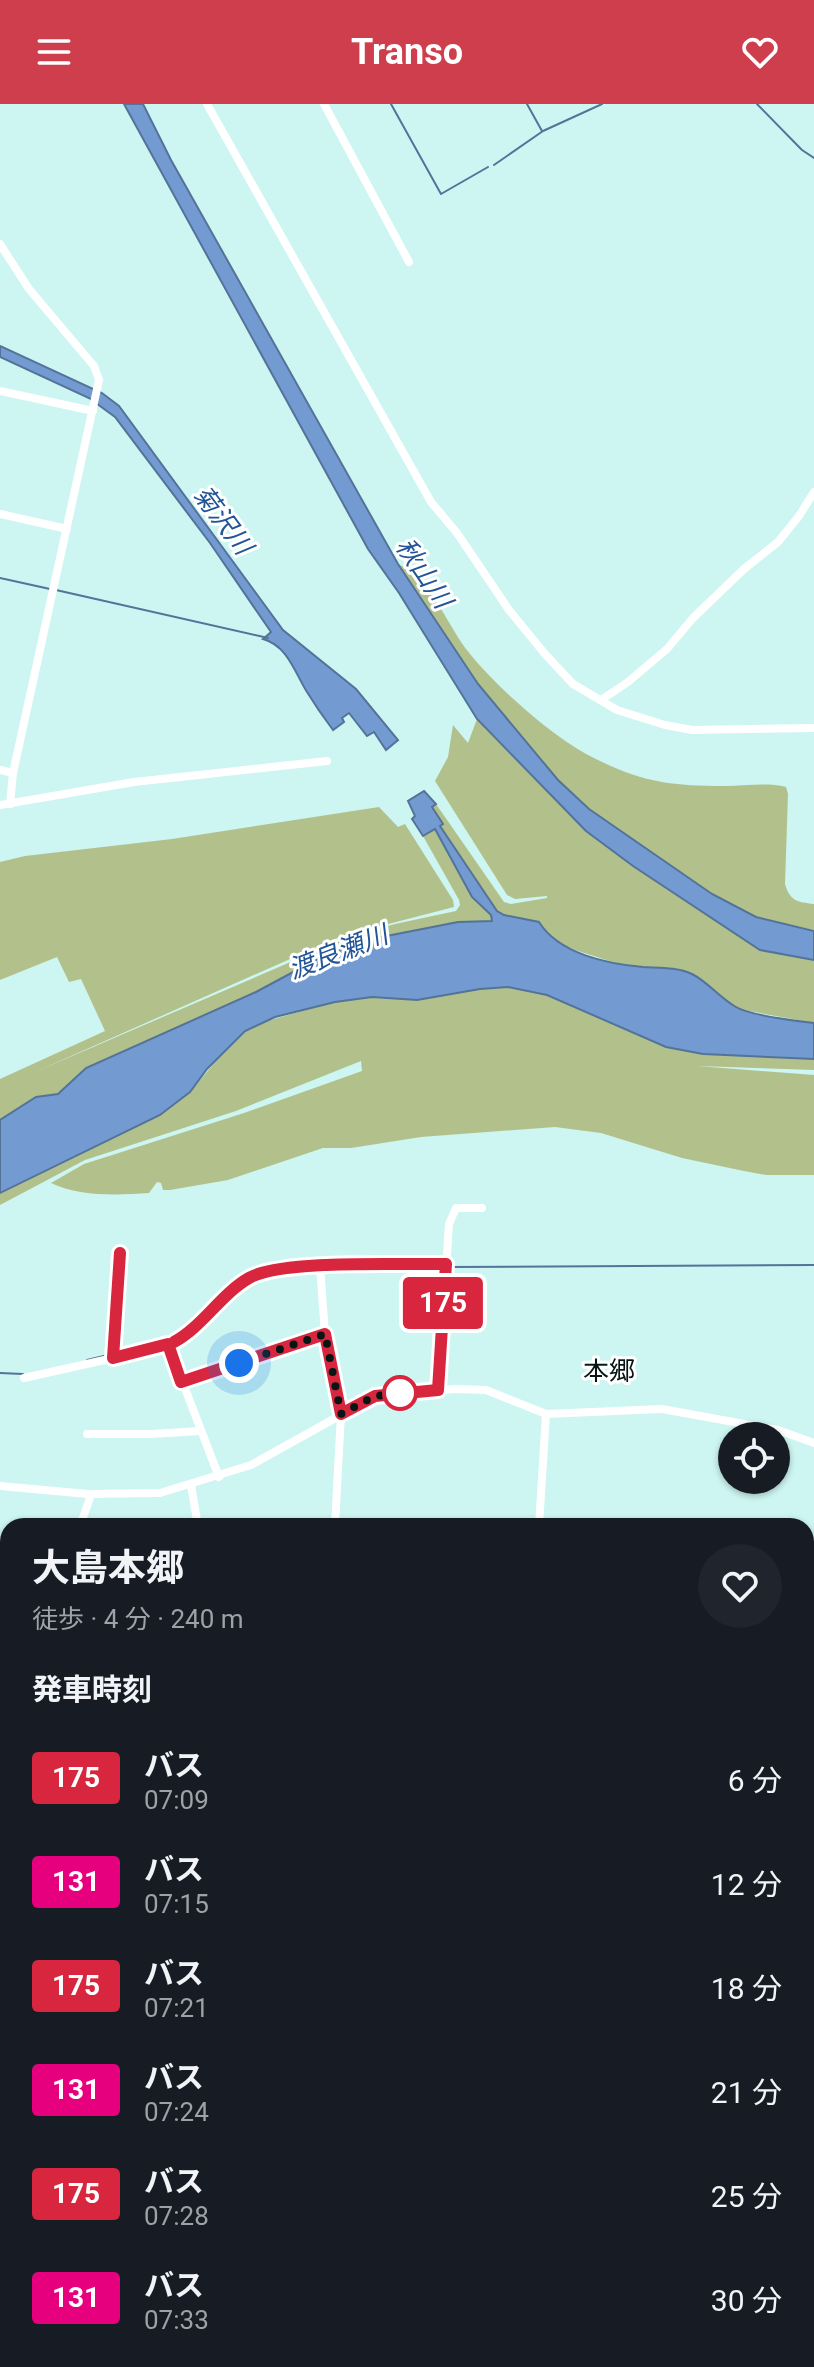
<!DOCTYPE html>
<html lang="ja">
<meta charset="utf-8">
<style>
body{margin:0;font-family:Roboto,"Noto Sans JP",sans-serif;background:#20242c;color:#f1f3f6;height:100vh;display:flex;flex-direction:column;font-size:30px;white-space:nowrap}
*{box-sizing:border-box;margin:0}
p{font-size:26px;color:#9ea1a6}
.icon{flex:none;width:44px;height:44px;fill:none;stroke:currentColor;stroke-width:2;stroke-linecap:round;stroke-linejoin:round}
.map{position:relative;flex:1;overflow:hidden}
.drawer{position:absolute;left:0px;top:1414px;width:814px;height:850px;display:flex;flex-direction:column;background:#171b24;border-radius:24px 24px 0 0;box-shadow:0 2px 6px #0004}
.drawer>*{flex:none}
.badge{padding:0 16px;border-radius:6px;font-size:28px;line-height:52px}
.tools{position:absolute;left:718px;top:1318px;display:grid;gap:16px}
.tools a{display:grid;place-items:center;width:72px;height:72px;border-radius:50%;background:#171b24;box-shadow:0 2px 6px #0004;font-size:40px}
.you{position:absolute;width:40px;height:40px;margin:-20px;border:6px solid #fff;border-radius:50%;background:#1a73e8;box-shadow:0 0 0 12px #1a73e833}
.map>.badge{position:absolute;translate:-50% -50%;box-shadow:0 0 0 4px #fff}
h2{padding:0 32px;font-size:30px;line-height:72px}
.round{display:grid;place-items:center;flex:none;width:84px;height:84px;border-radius:42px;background:#20242c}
.headline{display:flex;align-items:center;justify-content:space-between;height:136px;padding:0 32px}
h1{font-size:38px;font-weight:700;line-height:60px}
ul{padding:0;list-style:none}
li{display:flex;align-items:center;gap:24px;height:104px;padding:0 32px}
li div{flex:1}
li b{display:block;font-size:30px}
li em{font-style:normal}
li .badge{min-width:88px;font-weight:700;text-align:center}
header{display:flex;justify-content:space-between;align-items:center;height:104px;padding:0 32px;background:#ce3e4c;color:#fff;font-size:36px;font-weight:700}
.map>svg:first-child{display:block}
.green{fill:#b2c18b}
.water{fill:#739bd2;stroke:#537399;stroke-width:2}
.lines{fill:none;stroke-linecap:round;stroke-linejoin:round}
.stream{stroke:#537399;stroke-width:2}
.street{stroke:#fff;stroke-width:8}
.secondary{stroke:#fff;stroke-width:11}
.primary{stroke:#94dff6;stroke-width:12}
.line-casing{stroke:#fff;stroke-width:18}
.line{stroke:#d7263d;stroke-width:12}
.walk{stroke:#071615;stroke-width:8;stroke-dasharray:0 14.4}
.stop-dot{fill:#fff;stroke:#d7263d;stroke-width:4}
.labels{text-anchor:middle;stroke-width:6;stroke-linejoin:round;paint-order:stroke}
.water-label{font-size:26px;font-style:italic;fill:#225598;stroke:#fff}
.neighbourhood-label{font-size:26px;fill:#071615;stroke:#fff}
</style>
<header><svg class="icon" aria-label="menu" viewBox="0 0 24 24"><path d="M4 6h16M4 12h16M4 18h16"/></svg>Transo<svg class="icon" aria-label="heart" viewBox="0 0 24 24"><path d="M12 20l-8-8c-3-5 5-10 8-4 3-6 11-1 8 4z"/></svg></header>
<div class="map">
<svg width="814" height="2263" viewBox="0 0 814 2263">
<rect width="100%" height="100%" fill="#cdf5f1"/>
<g class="green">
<path d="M398 460C430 474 446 518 466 545 493 580 551 632 590 652 641 678 669 682 725 682 744 682 768 678 786 683L788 690 785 780C790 797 797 798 814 800V826L756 813 712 790 589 705 558 676 478 580Z"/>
<path d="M477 615 586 727 760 846 814 856V919L738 905 691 870 619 860 578 847 560 840 546 829 539 818 504 811 497 807 440 722 443 720 432 703 436 700 504 798 511 800 547 794V792L515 795 507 791 435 677 448 653 453 621 468 639Z"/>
<path d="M379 703 398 723 405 720 453 796 454 803 342 832 35 968 344 835 395 820 456 807 460 801 459 796 423 732 435 725 472 793 491 811 493 817 458 818 361 837 323 852 256 888 86 964 58 990 36 993 0 1016V975L105 927 81 875 69 878 57 853 0 876V758L25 752 172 735Z"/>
<path d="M508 883 547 891 666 943 703 950 814 955V966L697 962 814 971V1071H766L744 1067 682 1054 601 1029 555 1023 421 1033 351 1044H323L228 1076 170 1086H163L161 1079 157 1078 149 1089C118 1091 79 1093 51 1079L84 1060 244 1009 362 967 361 957 236 1007 85 1056 0 1101V1089L77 1051 190 988 237 932 263 918 335 898 372 893 417 896 480 885Z"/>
</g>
<g class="water">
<path d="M124 0H143L171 56 398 460 478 580 558 676 589 705 712 790 756 813 814 827V856L760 846 633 762 586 727 477 615 399 489 368 445Z"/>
<path d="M0 242 102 289 119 302 283 526 356 585 398 636 386 646 374 628 367 632 349 609 342 614 344 618 333 626C324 614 315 601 307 588 295 569 288 542 263 535L271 528 210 439 115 313 89 294 0 253Z"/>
<path d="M424 687 436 700 432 703 443 720 440 722 497 807 504 811 539 818C559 850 608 860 643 863 659 864 677 863 692 870 708 878 720 894 736 903 749 911 797 917 814 919V955L703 950 666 943 547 891 508 883 480 885 417 896 372 893 335 898 275 913 245 927 207 965 190 988 160 1011 0 1089V1016L36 993 58 990 86 964 256 888 323 852 361 837 458 818 492 817 491 811 472 793 435 725 423 732 412 715 415 712 408 697Z"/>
</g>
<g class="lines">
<g class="stream">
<path d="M391 0 441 90 488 63"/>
<path d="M527 0 542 27"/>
<path d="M757 0 802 46 814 54"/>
<path d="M494 61 543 27 602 0"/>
<path d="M0 474 50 485"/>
<path d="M56 486 268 534"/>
<path d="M449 1163 814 1161"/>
<path d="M239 1176 249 1168"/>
<path d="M115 1249 159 1239"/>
<path d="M87 1256 108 1251"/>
<path d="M0 1269 23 1270"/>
<path d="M0 1768 8 1773"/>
<path d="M806 1807 814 1809"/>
<path d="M0 2014 8 2010"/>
<path d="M806 2074 814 2079"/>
<path d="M806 2128 814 2134"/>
</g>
<g class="street">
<path d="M207 0 431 398 457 429 509 506 545 550 573 580 617 606 665 621 692 626 814 624"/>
<path d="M324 0 409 158"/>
<path d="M0 140 29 185 94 262 99 276 13 669 10 700"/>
<path d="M0 287 93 307"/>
<path d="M0 410 67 425"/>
<path d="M601 596 628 578 667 545 693 514 744 465 778 438 799 412 814 388"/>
<path d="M0 666 13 669"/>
<path d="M0 701 134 678 327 657"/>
<path d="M320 1162 325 1230 341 1310 335 1422"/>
<path d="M168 1240 219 1373"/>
<path d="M113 1254 120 1149"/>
<path d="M24 1274 158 1244 184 1231 240 1180 257 1169 320 1162 446 1160"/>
<path d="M181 1278 325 1230"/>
<path d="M438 1286 449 1120 456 1104H482"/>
<path d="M87 1330H152L200 1327"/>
<path d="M191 1381 198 1422"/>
<path d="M0 1382 88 1390 160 1389 251 1361 375 1292 455 1285 486 1286 546 1310 662 1305 778 1326 814 1339"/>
<path d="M80 1422 91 1391"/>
<path d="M539 1422 546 1310"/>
<path d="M0 1502 8 1504"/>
<path d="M806 1801 814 1803"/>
<path d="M0 1934 8 1936"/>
<path d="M806 2066 814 2071"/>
<path d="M0 2087 8 2093"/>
<path d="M458 2263 461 2256"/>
</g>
<path class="secondary" d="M0 1647 8 1626"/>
<g class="primary">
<path d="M0 1460 8 1459"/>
<path d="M806 1506 814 1507"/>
</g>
</g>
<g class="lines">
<g class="line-casing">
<path id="line" d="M120 1149 113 1254 168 1240 181 1278 325 1230 341 1310 375 1292 438 1286 446 1160C404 1161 281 1155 249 1174 221 1190 203 1222 174 1238"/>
</g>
<use href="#line" class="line"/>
<path class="walk" d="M239 1259 325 1230 341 1310 375 1292 406 1289H400"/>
</g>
<circle class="stop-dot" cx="400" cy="1289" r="16"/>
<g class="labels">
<g class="water-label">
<text transform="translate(223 416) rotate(53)" y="9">菊沢川</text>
<text transform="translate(424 469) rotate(56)" y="9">秋山川</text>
<text transform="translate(338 848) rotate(-21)" y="9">渡良瀬川</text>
</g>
<g class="neighbourhood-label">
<text x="609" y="1276">本郷</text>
</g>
</g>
</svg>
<div class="tools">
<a><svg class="icon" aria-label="locate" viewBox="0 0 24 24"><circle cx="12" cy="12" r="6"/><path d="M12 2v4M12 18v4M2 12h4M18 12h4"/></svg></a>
</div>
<div class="you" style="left:239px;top:1259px"></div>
<b class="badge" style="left:443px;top:1199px;background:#d7263d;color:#fff">175</b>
<section class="drawer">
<div class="headline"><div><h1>大島本郷</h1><p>徒歩 · 4 分 · 240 m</p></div><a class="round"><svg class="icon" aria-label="heart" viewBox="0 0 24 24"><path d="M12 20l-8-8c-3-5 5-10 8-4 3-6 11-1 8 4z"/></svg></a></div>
<h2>発車時刻</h2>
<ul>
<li><span class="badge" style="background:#d7263d;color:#fff">175</span><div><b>バス</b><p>07:09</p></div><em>6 分</em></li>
<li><span class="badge" style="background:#e6007e;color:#fff">131</span><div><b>バス</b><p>07:15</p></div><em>12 分</em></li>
<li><span class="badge" style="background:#d7263d;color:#fff">175</span><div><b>バス</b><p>07:21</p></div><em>18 分</em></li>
<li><span class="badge" style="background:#e6007e;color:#fff">131</span><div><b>バス</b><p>07:24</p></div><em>21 分</em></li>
<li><span class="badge" style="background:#d7263d;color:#fff">175</span><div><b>バス</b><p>07:28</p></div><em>25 分</em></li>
<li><span class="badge" style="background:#e6007e;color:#fff">131</span><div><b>バス</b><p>07:33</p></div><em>30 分</em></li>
</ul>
</section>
</div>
